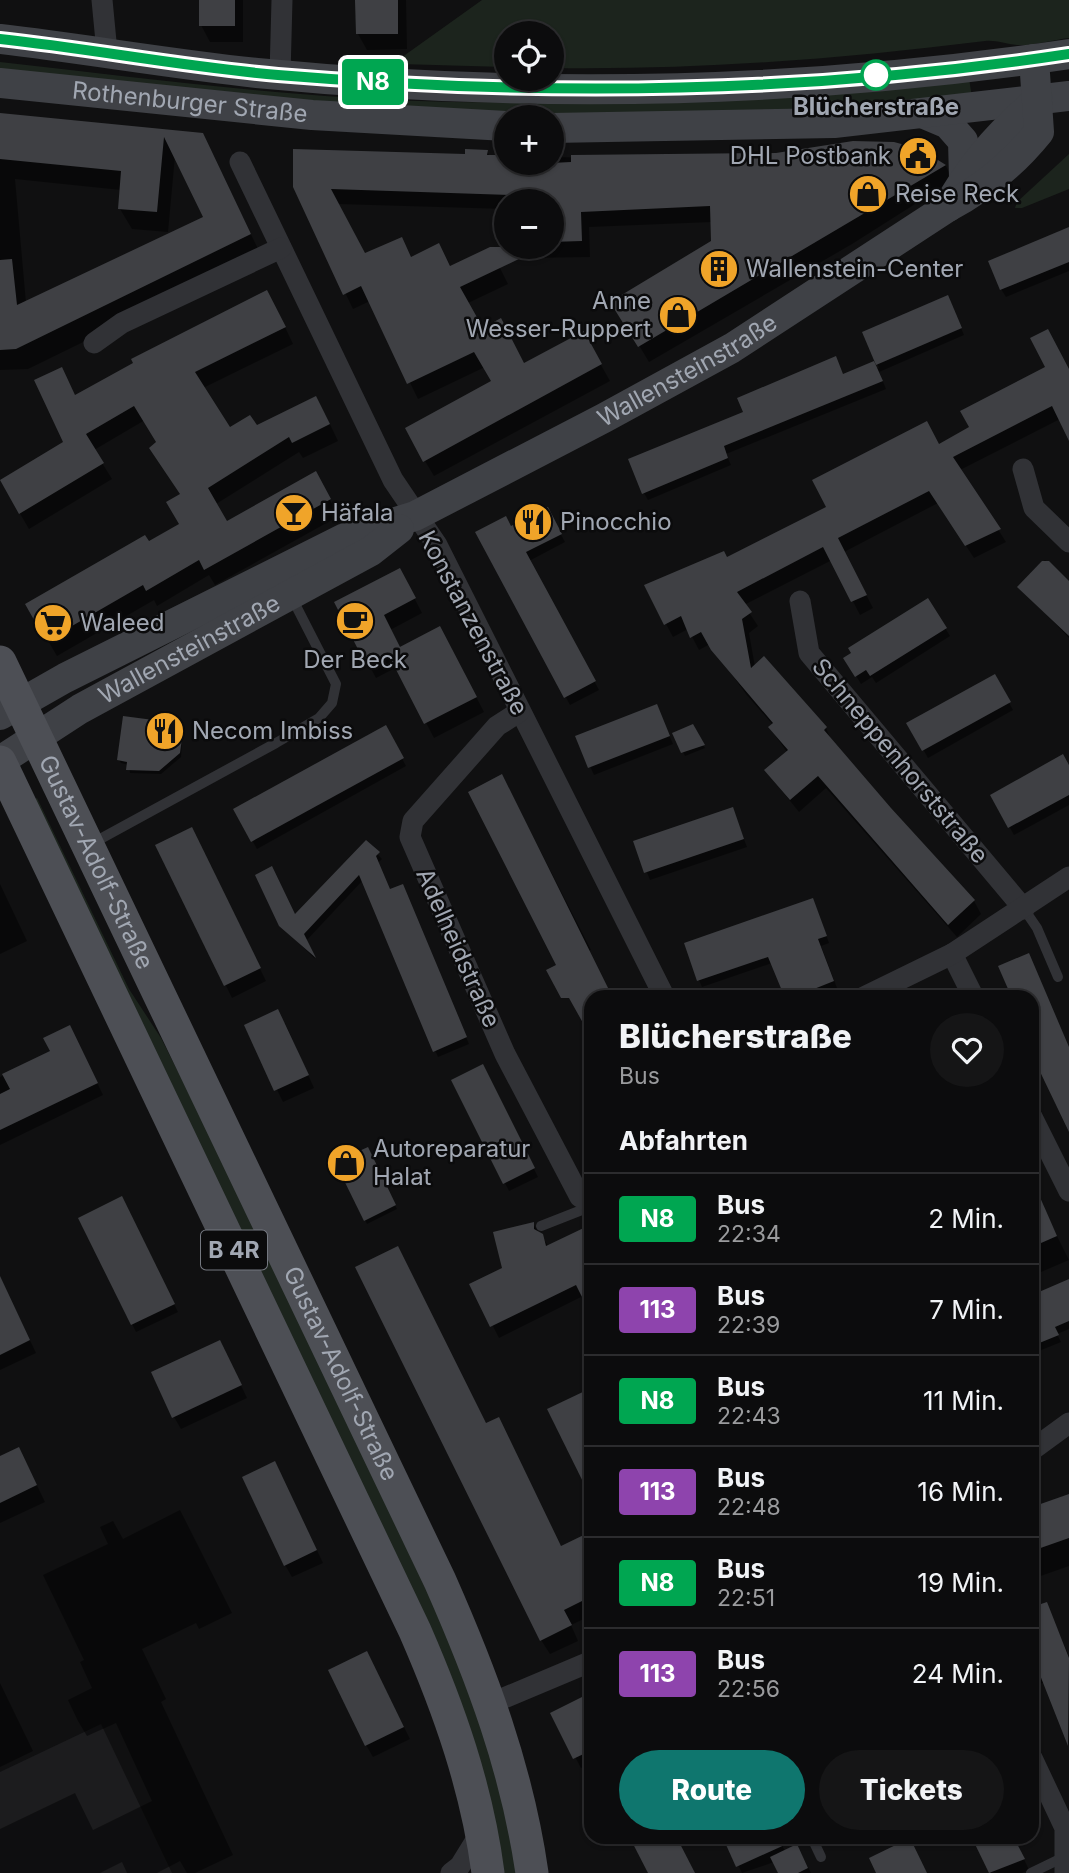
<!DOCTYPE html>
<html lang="de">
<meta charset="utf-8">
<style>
body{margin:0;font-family:Inter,sans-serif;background:#151516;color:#f1f3f6;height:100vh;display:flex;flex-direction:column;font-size:26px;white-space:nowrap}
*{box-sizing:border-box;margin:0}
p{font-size:23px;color:#9a9b9d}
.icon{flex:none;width:38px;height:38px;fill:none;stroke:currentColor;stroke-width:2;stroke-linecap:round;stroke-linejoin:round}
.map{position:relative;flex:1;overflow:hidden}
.details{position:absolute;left:584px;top:990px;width:455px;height:854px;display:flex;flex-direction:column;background:#0c0c0d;border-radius:21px;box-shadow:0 2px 5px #0004,0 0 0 2px #2c2c2e}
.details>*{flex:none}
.badge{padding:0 14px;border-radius:5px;font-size:24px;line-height:46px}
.controls{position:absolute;left:494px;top:21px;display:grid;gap:14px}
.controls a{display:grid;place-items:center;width:70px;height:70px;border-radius:50%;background:#0c0c0d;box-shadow:0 2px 5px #0004,0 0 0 2px #2c2c2e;font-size:35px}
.map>.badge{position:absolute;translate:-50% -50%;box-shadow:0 0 0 4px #fff}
h2{padding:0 35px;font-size:26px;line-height:63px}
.round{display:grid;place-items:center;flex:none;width:74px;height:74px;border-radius:37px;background:#151516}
.head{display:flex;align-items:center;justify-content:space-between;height:119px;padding:0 35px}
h1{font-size:33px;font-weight:800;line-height:52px}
.button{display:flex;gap:14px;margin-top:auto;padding:14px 35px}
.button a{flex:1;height:80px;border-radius:42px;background:#0f766e;color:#fff;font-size:28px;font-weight:800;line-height:80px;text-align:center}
.button a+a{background:#151516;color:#f1f3f6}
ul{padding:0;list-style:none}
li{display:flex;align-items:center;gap:21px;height:91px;padding:0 35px;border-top:2px solid #2c2c2e}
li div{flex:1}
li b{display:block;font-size:26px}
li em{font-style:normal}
li .badge{min-width:77px;font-weight:700;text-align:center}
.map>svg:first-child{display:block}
.built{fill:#1c1c1e}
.green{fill:#1c241d}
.shadow{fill:#0007;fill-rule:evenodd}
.building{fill:#3f4044}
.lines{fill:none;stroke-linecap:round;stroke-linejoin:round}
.lane{stroke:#313236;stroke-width:10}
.street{stroke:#313236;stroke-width:21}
.secondary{stroke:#3f4146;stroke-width:30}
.primary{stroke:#4d4f55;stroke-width:33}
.line-casing{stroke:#fff;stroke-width:16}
.line{stroke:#00a651;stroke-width:10}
.stop-dot{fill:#fff;stroke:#00a651;stroke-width:3.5}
.labels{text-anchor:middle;stroke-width:5;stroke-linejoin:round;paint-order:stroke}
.shield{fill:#0b0b0c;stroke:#747880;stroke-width:2}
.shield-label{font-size:23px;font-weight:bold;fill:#a1a7b2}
.street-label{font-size:24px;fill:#a1a7b2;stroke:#0b0b0c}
.stop-label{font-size:24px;font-weight:bold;fill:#a1a7b2;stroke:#0b0b0c}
.poi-label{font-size:24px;fill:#a1a7b2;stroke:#0b0b0c;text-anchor:start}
</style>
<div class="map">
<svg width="1069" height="1873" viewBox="0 0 1069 1873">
<rect width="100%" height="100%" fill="#101011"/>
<path class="built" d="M101 1724 172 1873H0V1772Z"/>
<g class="green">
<path d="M482 0H1069V38C1052 40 1033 46 1017 45 1006 44 996 40 985 41 841 59 697 70 551 68V33H506V67L399 64 398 60Z"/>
<path d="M0 62C150 79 301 99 452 102 625 105 797 89 969 78L972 98 919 104 659 119 531 117 423 111 0 72Z"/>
<path d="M1069 154V189L1022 208H1015L1017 202Z"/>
<path d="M37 798 129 989 161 1038 220 1155 450 1639 499 1773 518 1873H499L488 1801 30 802Z"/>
</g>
<g class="shadow">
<path d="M201 0H243V42H210L201 25Z"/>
<path d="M357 0H406L407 49 367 50 358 34Z"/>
<path d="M0 115 202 135 261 255 28 369 0 370ZM175 156 206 218 26 303 15 179 121 190 120 209 132 229 168 232Z"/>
<path d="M487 151 490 157 506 163H551V157L945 164 953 180 852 244 649 362 613 302 712 242V222L589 227 590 257 528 258 521 247H551V201H506V209L338 204 365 255 412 259 439 245 451 267 498 264 508 284 468 303 483 330 524 365 583 333 610 381 434 476 425 461 493 382 485 367 418 399 370 301 353 309 294 187Z"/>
<path d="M1069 229V271L1006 297 1001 289Z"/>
<path d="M951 304 964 335 879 372 886 389 726 454 731 465 648 500 644 493 745 413 843 376 879 368 864 333Z"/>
<path d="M276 308 293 344 203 388 229 429 256 428 325 414 338 441 303 458 299 452 216 504 226 523 315 474 339 516 215 585 209 575 157 606 154 600 57 656 27 605 181 524 182 495 145 420 94 450 112 479 29 529 1 481 65 442 61 369 76 397Z"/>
<path d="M1069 371V437L1060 419 960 470 1006 542 974 558 938 503 844 552 873 608 860 615 832 560 744 605 758 626 749 633 755 667 826 728 832 742 974 901 981 914 957 937 826 788 799 812 766 771 787 752 770 728 773 725 746 694 710 644 699 650 688 629 673 637 666 624 727 559 828 508Z"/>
<path d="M547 509 565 542 529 561 599 690 570 705 478 533 511 528Z"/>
<path d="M1045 560 1069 584V638L1020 587Z"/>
<path d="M407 584 422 613 390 630 400 649 448 643 484 712 434 738 397 667 376 678 336 603Z"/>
<path d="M928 600 950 636 876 683 872 677 861 684 846 659Z"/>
<path d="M994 676 1013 710 928 758 909 724Z"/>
<path d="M656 706 673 744 594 775 577 737Z"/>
<path d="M183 726 181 757 161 774 130 773 129 765 121 763 119 760Z"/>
<path d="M385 727 406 766 257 849 235 810Z"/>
<path d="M692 727 705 748 685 756 674 734Z"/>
<path d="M1069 764V805L1014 835 992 796Z"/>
<path d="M506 784 591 950 559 965Z"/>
<path d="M732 809 747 847 650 880 635 842Z"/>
<path d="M198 842 266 981 232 998 158 846Z"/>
<path d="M366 842 382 859 378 863 390 891 405 892 469 1044 438 1057 363 880 306 941 315 959 281 925 295 917Z"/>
<path d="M0 884 27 941 0 954Z"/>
<path d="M816 907 829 943 821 946 837 988 812 998H764L783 988 772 963 702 987 699 980Z"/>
<path d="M285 1023 314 1088 283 1102 246 1026Z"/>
<path d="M76 1039 103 1095 0 1145V1077Z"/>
<path d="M487 1074 538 1177 509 1191 453 1081Z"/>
<path d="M367 1149 397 1209 367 1224 337 1163Z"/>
<path d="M126 1206 178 1312 136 1332 80 1219Z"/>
<path d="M1044 1210 1069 1260 1034 1275 1032 1215Z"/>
<path d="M533 1224 549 1247 592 1226 583 1296 499 1338 472 1285 504 1269Z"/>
<path d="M1069 1281V1329L1057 1334 1061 1342 1034 1353 1039 1368 1032 1371V1308Z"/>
<path d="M0 1301 15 1309 36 1353 0 1370Z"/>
<path d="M226 1354 247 1398 181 1429 174 1417Z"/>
<path d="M486 1425 561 1547 592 1533V1615L571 1625 578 1641 550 1654 541 1640Z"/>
<path d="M0 1458 27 1465 45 1502 0 1523Z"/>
<path d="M282 1476 323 1563 292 1577 285 1565Z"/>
<path d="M1069 1496V1566L1032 1579V1509Z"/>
<path d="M180 1510 232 1613 199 1629 196 1623 142 1649 166 1699 161 1702 233 1855 195 1873H187L180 1861 157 1873H127L122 1862 100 1873H0V1829L75 1793 93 1830 152 1801 116 1723 87 1736 78 1721 68 1700 92 1688 80 1662 84 1660 43 1575 108 1544 100 1527 113 1521 123 1539Z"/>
<path d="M1046 1604 1069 1656V1745L1045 1682 1037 1685 1032 1678V1609Z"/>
<path d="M373 1665 410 1739 373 1757 366 1745Z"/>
<path d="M0 1683 33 1751 0 1767Z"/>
<path d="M592 1694V1762L581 1768 552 1714Z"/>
<path d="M725 1838H778L785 1851 797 1846 811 1873H780L774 1862 742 1873Z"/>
<path d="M974 1838H1014L1029 1870 1022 1873H991Z"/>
</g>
<g class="building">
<rect x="199" y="0" width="36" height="26"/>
<path d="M355 0H398V34H356Z"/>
<path d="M0 113 203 133 251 234 16 349 0 350V260L12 259 17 305 203 217 164 137 157 212 118 209 121 171 0 159Z"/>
<path d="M853 141 894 142 920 149 946 165 638 347 610 302 711 241 710 206 581 212 582 241 551 242V201H544L543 196 331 189 365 253 402 237 411 257 439 243 450 266 490 247H544L460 287 483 328 501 318 524 363 584 331 602 364 423 462 405 428 491 381 474 352 407 384 361 286 343 295 293 187V149L465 154V149L488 150 487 155H506V163H551L571 162V155L776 153Z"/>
<path d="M1069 227V262L1000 290 988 261Z"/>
<path d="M267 290 286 327 195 372 230 427 250 415 257 425 316 396 330 424 292 443 289 437 208 488 227 521 316 471 331 499 204 570 199 560 146 591 143 585 46 641 25 604 145 535 149 541 179 524 166 502 180 494 149 448 156 442 134 406 86 434 104 463 19 514 0 480 63 442 34 380 62 367 75 395 133 363 131 359Z"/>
<path d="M948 295 962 328 876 365 862 332Z"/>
<path d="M1048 329 1069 369V441L1052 406 953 457 1001 529 965 546 929 491 838 538 867 595 851 602 823 547 737 592 752 612 742 619 751 668 764 656 827 727 824 730 891 808 975 900 948 925 818 776 790 800 764 770 788 750 768 727 773 723 711 650 701 632 690 638 681 616 664 625 644 585 724 551 727 557 826 507 812 480 927 421 939 444 969 427 960 411 1045 367 1030 338Z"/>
<path d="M836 356 843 374 874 361 883 381 724 446 728 458 642 494 628 459 743 412 737 398Z"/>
<path d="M548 507 562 534 526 552 596 681 564 698 475 532 506 516 511 526Z"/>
<path d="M1042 561H1049L1069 581V636L1017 587Z"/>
<path d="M400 568 416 598 384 615 400 647 396 649 440 626 477 697 424 724 388 654 366 665 334 602Z"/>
<path d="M928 598 947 628 870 676 866 670 855 677 843 658 851 653 848 648Z"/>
<path d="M995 674 1011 702 922 751 906 723Z"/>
<path d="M657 704 670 736 588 768 575 736Z"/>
<path d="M123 716 184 724 180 753 159 771 126 770 127 762 117 760Z"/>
<path d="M693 724 705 745 681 753 672 733Z"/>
<path d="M386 725 404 758 251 842 233 809Z"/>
<path d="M1063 754 1069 765V795L1008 828 990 795Z"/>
<path d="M502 774 613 998H592V1039L569 998H561L546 970 556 965 468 792Z"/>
<path d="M733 807 744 839 644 873 633 841Z"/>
<path d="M192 827 261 968 224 986 155 845Z"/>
<path d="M366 840 380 852 376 856 390 889 403 884 467 1037 433 1052 359 875 304 934 316 958 279 926 255 875 272 866 295 914Z"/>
<path d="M813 898 827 936 818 939 834 981 804 993 806 998H785L768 957 697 981 684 943Z"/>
<path d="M1029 953 1069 1047V1132L1032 1055V998H1012L998 966Z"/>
<path d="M278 1009 309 1075 274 1091 244 1025Z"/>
<path d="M70 1025 98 1083 0 1130V1094L10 1089 2 1074 50 1051 43 1038Z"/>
<path d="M483 1064 535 1168 503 1184 451 1080Z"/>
<path d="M368 1147 396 1205 364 1221 335 1162Z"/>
<path d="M1032 1179 1057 1236 1032 1247Z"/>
<path d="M122 1196 175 1304 131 1325 78 1218Z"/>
<path d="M534 1222V1229L543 1234 546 1246 592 1224V1317L576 1285 490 1327 469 1284 502 1268 493 1232Z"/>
<path d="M398 1246 486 1423 499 1417 561 1546 592 1531V1596L564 1610 572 1625 540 1641 355 1267Z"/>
<path d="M0 1276 30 1340 0 1355Z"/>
<path d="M1069 1279V1321L1055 1327 1059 1335 1032 1346V1295Z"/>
<path d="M220 1340 242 1385 172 1418 151 1372Z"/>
<path d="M587 1390 592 1400V1500L547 1409Z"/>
<path d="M19 1447 37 1485 0 1503V1456Z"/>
<path d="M275 1461 317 1550 284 1566 242 1477Z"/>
<path d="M1069 1494V1538L1032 1551V1507Z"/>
<path d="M1047 1602 1069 1658 1068 1746 1038 1670 1032 1673V1607Z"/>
<path d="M367 1651 404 1727 365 1746 328 1670Z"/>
<path d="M592 1692V1750L573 1759 550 1713Z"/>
<path d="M630 1838H677L695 1873H648Z"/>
<path d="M723 1838H800L736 1867Z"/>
<path d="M910 1838 927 1873H876L869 1858Z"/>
<path d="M972 1838H1014L1025 1859 989 1873Z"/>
<path d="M797 1844 808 1868 798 1873H778L770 1857Z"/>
</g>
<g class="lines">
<g class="lane">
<path d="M91 844 276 743 319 718 332 703 336 684 292 598"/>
<path d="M1024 909 1037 928 1058 977"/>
<path d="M541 1226 592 1206"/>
<path d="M812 1838 821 1857"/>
<path d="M1031 1873 1064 1857"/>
</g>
<g class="street">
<path d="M102 0 107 52"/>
<path d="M280 75 282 0"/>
<path d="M240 162 393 480 437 545 665 998"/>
<path d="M94 343 122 323 281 248"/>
<path d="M1023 469 1034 508 1069 542"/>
<path d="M800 601 809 653 1024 909"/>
<path d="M519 712 497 726 413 821 410 837 505 1054 580 1197 592 1204"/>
<path d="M952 954 974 998"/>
<path d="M862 998 952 954 1069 877"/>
<path d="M1032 1117 1069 1191"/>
<path d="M1032 1450 1069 1423"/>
<path d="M492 1703 592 1661"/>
<path d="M1032 1758 1065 1828V1873"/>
<path d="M451 1873 460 1866 481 1832"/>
</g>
<g class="secondary">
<path d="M0 39C86 49 171 64 257 73 526 99 801 94 1069 54"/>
<path id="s1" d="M0 83 312 115 506 126"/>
<path d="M922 113 948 124 963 141 964 178"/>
<path d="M551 128 834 123 1069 96"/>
<path d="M948 207C970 166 1002 130 1038 100"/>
<path id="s2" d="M0 715 65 678 345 538 415 516 604 418 732 348 948 207C984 188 1013 164 1039 132L1034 59"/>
<path id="s3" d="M0 761 80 709 371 551 399 529"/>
</g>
<g class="primary">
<path id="s4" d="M0 662 440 1581C482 1676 517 1769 532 1873"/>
<path d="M0 762 415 1631C449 1709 477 1788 488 1873"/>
</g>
</g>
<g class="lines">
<g class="line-casing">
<path id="line" d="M0 39C93 49 185 67 278 75 542 97 807 94 1069 54"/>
</g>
<use href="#line" class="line"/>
</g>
<defs>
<g id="civic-disc" transform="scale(2.0125)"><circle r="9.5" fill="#f0a429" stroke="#0b0b0c"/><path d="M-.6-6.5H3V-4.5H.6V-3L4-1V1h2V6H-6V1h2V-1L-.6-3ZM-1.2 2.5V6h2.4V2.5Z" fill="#111"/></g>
<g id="shop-disc" transform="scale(2.0125)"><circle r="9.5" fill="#f0a429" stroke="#0b0b0c"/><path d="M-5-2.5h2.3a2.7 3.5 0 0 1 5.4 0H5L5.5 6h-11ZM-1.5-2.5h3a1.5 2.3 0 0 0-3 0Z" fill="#111"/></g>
<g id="building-disc" transform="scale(2.0125)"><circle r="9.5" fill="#f0a429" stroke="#0b0b0c"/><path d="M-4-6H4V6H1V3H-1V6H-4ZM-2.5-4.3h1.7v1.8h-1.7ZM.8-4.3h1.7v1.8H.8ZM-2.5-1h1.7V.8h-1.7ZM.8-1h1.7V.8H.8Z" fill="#111"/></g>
<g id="bar-disc" transform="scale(2.0125)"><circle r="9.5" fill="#f0a429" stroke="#0b0b0c"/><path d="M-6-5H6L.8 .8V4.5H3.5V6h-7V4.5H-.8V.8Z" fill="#111"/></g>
<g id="restaurant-disc" transform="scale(2.0125)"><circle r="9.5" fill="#f0a429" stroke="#0b0b0c"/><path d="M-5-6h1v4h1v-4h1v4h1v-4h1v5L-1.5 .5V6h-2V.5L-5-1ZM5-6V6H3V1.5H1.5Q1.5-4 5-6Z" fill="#111"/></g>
<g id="cafe-disc" transform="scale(2.0125)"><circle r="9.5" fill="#f0a429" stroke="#0b0b0c"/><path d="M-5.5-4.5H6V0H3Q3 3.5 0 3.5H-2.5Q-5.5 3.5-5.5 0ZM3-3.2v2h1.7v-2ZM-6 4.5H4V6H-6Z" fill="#111"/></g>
<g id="supermarket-disc" transform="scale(2.0125)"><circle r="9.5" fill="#f0a429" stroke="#0b0b0c"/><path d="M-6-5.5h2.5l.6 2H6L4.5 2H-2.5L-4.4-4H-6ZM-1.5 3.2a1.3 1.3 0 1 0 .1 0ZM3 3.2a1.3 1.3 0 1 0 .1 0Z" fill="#111"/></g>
</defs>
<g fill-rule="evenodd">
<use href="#civic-disc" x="918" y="156"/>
<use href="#shop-disc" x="868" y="194"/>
<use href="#building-disc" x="719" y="269"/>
<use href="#shop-disc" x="678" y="315"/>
<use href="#bar-disc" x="294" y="513"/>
<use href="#restaurant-disc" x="533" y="522"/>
<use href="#cafe-disc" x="355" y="621"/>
<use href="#supermarket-disc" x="53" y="623"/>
<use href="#restaurant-disc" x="165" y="731"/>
<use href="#shop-disc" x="346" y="1163"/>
</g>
<circle class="stop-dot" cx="876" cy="75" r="14"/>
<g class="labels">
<rect class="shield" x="201" y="1230.5" width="66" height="39" rx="5"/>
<g class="shield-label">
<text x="234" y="1258">B 4R</text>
</g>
<g class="street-label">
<text dy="8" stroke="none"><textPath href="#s1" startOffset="191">Rothenburger Straße</textPath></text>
<text dy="8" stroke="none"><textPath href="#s2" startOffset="770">Wallensteinstraße</textPath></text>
<text transform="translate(473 623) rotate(62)" y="8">Konstanzenstraße</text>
<text dy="8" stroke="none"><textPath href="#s3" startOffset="220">Wallensteinstraße</textPath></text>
<text transform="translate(900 761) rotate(50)" y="8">Schneppenhorststraße</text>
<text dy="8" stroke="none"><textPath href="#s4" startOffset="222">Gustav-Adolf-Straße</textPath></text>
<text transform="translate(458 948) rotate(66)" y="8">Adelheidstraße</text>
<text dy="8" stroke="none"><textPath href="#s4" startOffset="789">Gustav-Adolf-Straße</textPath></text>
</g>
<g class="stop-label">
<text x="876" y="115">Blücherstraße</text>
</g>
<g class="poi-label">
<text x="891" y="164" text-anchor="end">DHL Postbank</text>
<text x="895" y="202">Reise Reck</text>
<text x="746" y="277">Wallenstein-Center</text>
<text x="651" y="309" text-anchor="end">Anne<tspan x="651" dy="28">Wesser-Ruppert</tspan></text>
<text x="321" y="521">Häfala</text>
<text x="560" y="530">Pinocchio</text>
<text x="80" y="631">Waleed</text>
<text x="355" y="668" text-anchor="middle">Der Beck</text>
<text x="192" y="739">Necom Imbiss</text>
<text x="373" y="1157">Autoreparatur<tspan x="373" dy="28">Halat</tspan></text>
</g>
</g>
</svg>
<div class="controls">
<a><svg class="icon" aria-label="locate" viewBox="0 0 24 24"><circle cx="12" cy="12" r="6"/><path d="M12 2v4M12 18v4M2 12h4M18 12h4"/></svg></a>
<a>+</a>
<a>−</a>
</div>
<b class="badge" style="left:373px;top:82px;background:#00a651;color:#fff">N8</b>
<section class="details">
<div class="head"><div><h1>Blücherstraße</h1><p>Bus</p></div><a class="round"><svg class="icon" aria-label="heart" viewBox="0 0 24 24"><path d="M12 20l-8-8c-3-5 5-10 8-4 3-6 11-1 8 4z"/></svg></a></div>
<h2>Abfahrten</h2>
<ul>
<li><span class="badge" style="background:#00a651;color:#fff">N8</span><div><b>Bus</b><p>22:34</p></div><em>2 Min.</em></li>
<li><span class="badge" style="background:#8e44ad;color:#fff">113</span><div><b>Bus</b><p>22:39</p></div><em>7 Min.</em></li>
<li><span class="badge" style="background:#00a651;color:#fff">N8</span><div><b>Bus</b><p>22:43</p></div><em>11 Min.</em></li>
<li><span class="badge" style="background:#8e44ad;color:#fff">113</span><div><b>Bus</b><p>22:48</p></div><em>16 Min.</em></li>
<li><span class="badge" style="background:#00a651;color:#fff">N8</span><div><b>Bus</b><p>22:51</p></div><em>19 Min.</em></li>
<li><span class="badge" style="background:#8e44ad;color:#fff">113</span><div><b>Bus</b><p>22:56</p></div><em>24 Min.</em></li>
</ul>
<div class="button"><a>Route</a><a>Tickets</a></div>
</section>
</div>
